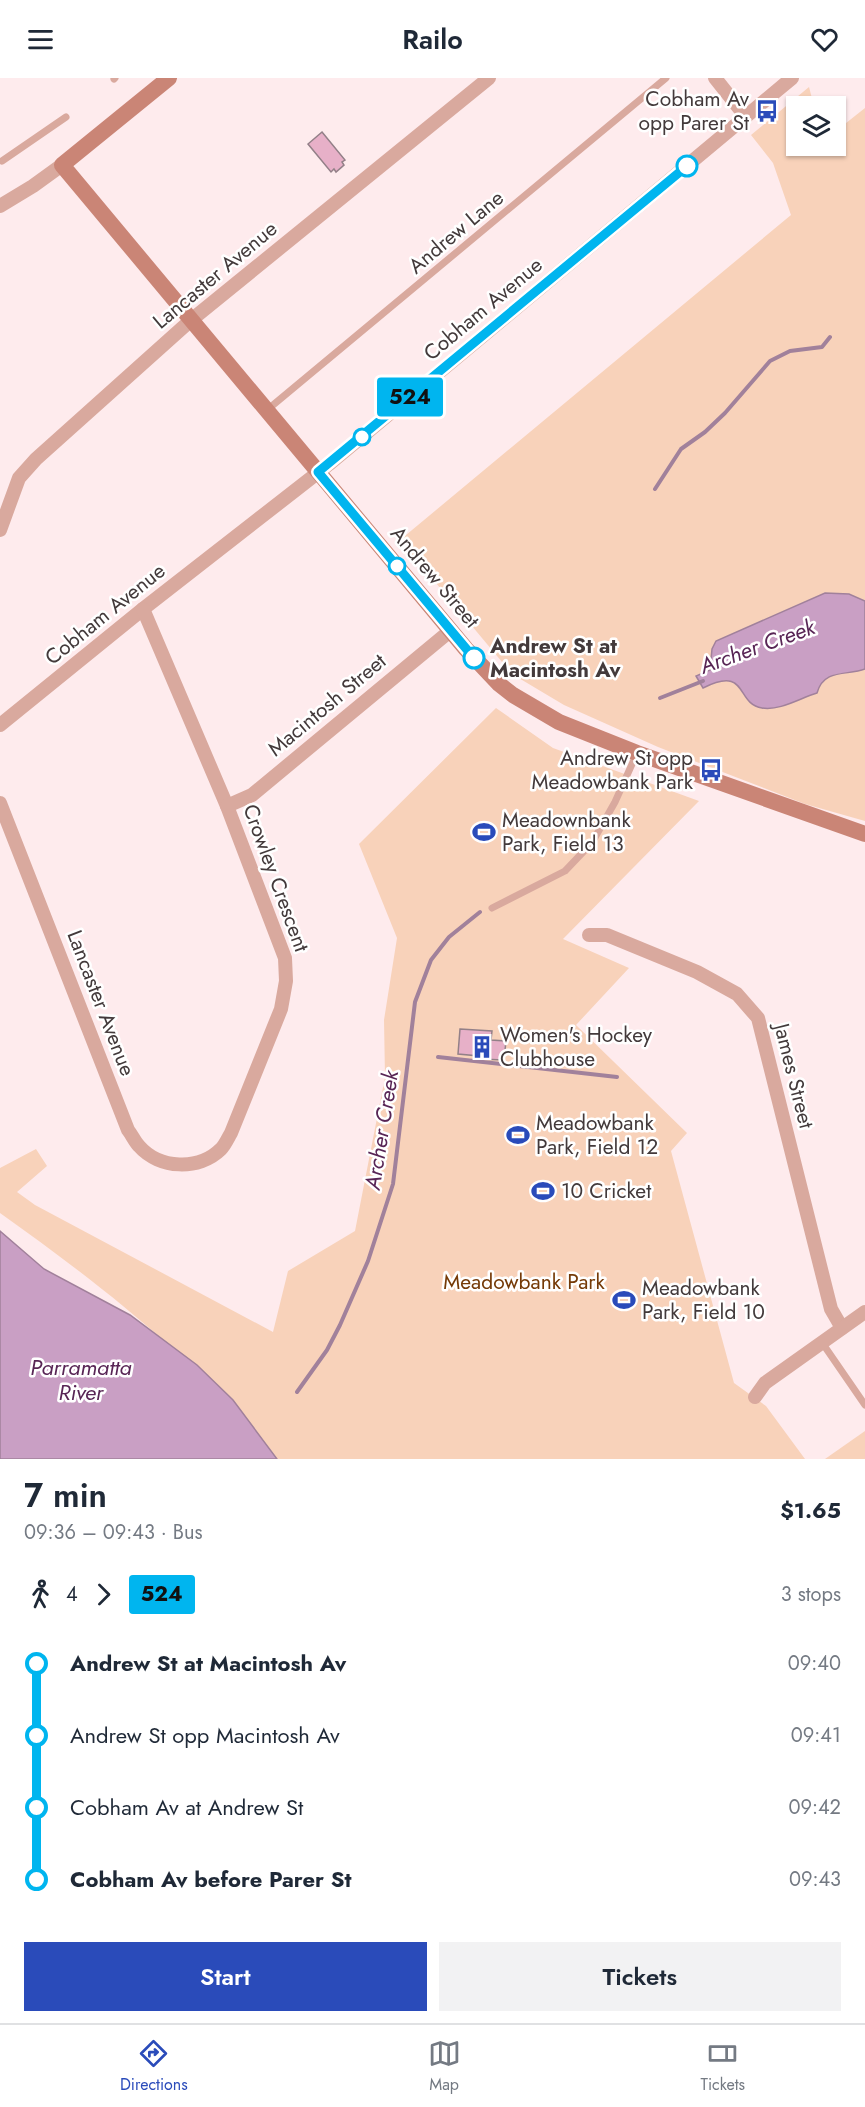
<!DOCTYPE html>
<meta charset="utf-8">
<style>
body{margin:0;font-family:Jost,sans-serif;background:#f2f2f3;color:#1f2937;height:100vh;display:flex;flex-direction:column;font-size:22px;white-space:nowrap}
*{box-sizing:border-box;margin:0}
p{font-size:20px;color:#747a83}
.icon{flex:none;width:33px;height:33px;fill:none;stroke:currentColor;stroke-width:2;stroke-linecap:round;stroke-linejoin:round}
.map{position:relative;height:1381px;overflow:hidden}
.details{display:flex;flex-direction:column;background:#fff;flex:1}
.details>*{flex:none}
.badge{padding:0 12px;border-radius:4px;font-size:21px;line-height:39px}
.buttons{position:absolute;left:786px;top:18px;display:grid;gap:12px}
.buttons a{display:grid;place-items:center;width:60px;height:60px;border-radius:0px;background:#fff;box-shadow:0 2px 4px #0004;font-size:30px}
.map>.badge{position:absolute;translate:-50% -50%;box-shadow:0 0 0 3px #fff}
.legs{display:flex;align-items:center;gap:9px;height:66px;padding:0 24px;font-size:20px}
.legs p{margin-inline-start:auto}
.overview{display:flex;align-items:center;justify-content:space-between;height:102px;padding:0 24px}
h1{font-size:33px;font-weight:600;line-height:45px}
.button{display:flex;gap:12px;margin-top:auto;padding:12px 24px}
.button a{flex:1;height:69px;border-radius:0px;background:#2a4bba;color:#fff;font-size:24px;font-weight:600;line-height:69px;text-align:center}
.button a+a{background:#f2f2f3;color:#1f2937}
ul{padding:0 24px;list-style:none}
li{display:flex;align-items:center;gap:21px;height:72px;font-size:22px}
li i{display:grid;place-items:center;width:9px;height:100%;margin:0 8px;background:currentColor}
li i::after{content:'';width:15px;height:15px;margin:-8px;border:4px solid;border-radius:50%;background:#fff}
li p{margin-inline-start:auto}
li:first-child i{background:linear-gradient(#0000 50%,currentColor 0)}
li:last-child i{background:linear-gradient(currentColor 50%,#0000 0)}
header{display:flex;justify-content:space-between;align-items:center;height:78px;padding:0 24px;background:#fff;font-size:27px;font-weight:600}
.menu{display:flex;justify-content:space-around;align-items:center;height:84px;border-top:2px solid #e0e1e3;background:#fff;font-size:16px;color:#747a83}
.menu a{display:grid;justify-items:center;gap:3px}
.menu .on{color:#2a4bba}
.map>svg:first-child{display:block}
.green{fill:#f8d2ba}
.water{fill:#c99fc4;stroke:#a1819b;stroke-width:1.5}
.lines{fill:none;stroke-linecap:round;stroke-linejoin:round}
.stream{stroke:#a1819b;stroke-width:4}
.building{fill:#e7b0c8;stroke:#938088;stroke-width:1.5}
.service{stroke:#d9a99e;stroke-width:7}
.minor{stroke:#d9a99e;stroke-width:14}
.secondary{stroke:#ca8576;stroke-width:16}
.line-1-casing{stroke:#fff;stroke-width:14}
.line-1{stroke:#00b5ef;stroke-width:9}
.stop-1-dot{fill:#fff;stroke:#00b5ef;stroke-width:3}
.labels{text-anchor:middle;stroke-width:5;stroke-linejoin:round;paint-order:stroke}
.poi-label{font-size:21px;fill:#433a3b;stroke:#fff;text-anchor:start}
.street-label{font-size:21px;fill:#433a3b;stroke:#fff}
.stop-label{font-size:21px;font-weight:bold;fill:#433a3b;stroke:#fff;text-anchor:start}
.park-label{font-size:21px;fill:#753a07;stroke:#fff}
.water-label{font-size:22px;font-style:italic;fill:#582555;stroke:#fff}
</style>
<header><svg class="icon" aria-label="menu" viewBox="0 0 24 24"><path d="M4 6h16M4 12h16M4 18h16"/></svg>Railo<svg class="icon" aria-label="heart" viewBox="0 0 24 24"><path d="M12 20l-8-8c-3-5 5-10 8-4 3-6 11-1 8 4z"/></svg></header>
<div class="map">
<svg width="865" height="1381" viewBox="0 0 865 1381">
<rect width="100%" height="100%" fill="#feebed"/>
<g class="green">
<path d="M809 9 814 28H796V68H836V53L865 30V743L805 726 658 669 564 627 512 596 400 462 791 137 773 85 751 57Z"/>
<path d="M496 630 553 670 699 723 563 861 629 890 576 947 687 1055 671 1073 734 1305 766 1328 805 1381H277C200 1284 100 1206 0 1135V1090L36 1071 47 1088 17 1114 35 1127 273 1254 288 1193 355 1153 385 999 384 942 397 860 359 766Z"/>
<path d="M865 1353V1381H825Z"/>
</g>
<g class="water">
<path d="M825 515 849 516 865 523V591C848 598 824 590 817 615 800 620 780 633 762 630 735 626 749 587 703 610L696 598 710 592 712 571 716 563Z"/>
<path d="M0 1153 44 1191 130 1237 197 1287 233 1322 277 1381H0Z"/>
</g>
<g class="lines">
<g class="stream">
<path d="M655 411 681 371 705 354 725 335 770 283 790 273 822 269 830 259"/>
<path d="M660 620 703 603"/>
<path d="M438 979 617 999"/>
<path d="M297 1314 327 1272 340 1247 368 1183 393 1106 415 924 431 882 449 859 480 834"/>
</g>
</g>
<g class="building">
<path d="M322 54 345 82 342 84 344 87 336 94 334 91 331 94 308 66Z"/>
<path d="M460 951 492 953 491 962 506 963 504 982 479 981V978L458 976Z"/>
</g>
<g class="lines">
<g class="service">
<path d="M114 1 115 0"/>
<path d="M2 83 66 39"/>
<path d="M267 332 666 0"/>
<path d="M492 830 565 793 585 772 593 763 615 724 637 675"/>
<path d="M823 1266 865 1327"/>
</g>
<g class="minor">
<path d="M715 0 746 39"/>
<path d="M0 128 33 108 62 87"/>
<path d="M0 452 19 400 36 381 190 243 489 0"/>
<path d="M0 647 143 531 329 386 792 0"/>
<path d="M0 725 128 1052C132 1057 135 1064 139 1068 159 1091 199 1093 221 1071 225 1067 228 1060 231 1055L281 931 286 903 285 880 227 728 143 531"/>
<path d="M227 728 252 717 450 553"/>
<path d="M589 857H607L697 894 737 916 758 940 831 1231 842 1250"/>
<path d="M755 1319 765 1305 865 1234"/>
</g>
<path class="secondary" d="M169 0 62 87 466 571 499 606 513 617 559 644 637 675 865 756"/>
</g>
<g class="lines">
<g class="line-1-casing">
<path id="line-1" d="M474 580 318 394 687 88"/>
</g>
<use href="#line-1" class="line-1"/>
</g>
<defs>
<g id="bus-bare" transform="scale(1.8)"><path d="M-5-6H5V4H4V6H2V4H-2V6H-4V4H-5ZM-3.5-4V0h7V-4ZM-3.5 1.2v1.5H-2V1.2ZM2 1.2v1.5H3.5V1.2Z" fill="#2a4bba" stroke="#fff" stroke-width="2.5" paint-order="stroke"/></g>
<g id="stadium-bare" transform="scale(1.8)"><path d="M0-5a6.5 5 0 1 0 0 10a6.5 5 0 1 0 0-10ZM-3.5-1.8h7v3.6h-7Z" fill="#2a4bba" stroke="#fff" stroke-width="2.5" paint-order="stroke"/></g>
<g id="building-bare" transform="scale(1.8)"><path d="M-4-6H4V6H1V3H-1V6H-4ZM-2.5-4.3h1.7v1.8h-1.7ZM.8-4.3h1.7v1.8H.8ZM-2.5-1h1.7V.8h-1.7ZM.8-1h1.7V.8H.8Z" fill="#2a4bba" stroke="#fff" stroke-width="2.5" paint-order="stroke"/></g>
</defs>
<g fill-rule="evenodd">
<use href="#bus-bare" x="767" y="33"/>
<use href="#bus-bare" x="711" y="692"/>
<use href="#stadium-bare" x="484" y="754"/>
<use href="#building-bare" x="482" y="969"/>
<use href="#stadium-bare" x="518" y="1057"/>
<use href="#stadium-bare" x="543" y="1113"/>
<use href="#stadium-bare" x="624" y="1222"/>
</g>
<g class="stop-1-dot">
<circle cx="687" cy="88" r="10"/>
<circle cx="362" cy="359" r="8"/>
<circle cx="397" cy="488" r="8"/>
<circle cx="474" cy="580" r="10"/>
</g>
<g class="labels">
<g class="poi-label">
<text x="749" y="28" text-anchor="end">Cobham Av<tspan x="749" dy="24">opp Parer St</tspan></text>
<text x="693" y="687" text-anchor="end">Andrew St opp<tspan x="693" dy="24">Meadowbank Park</tspan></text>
<text x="502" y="749">Meadownbank<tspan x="502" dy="24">Park, Field 13</tspan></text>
<text x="500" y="964">Women's Hockey<tspan x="500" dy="24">Clubhouse</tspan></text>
<text x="536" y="1052">Meadowbank<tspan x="536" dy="24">Park, Field 12</tspan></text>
<text x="561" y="1120">10 Cricket</text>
<text x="642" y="1217">Meadowbank<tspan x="642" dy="24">Park, Field 10</tspan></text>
</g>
<g class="street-label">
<text transform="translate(456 154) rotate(-40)" y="7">Andrew Lane</text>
<text transform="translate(215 197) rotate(-40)" y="7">Lancaster Avenue</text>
<text transform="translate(483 231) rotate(-40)" y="7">Cobham Avenue</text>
<text transform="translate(435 499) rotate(50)" y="7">Andrew Street</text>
<text transform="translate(105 536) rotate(-39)" y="7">Cobham Avenue</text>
<text transform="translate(327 627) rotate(-40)" y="7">Macintosh Street</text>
<text transform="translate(276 800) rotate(70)" y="7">Crowley Crescent</text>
<text transform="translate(101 925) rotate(69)" y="7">Lancaster Avenue</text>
<text transform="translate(794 998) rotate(76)" y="7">James Street</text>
</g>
<g class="stop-label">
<text x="490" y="575">Andrew St at<tspan x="490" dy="24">Macintosh Av</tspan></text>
</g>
<g class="park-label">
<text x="524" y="1211">Meadowbank Park</text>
</g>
<g class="water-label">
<text transform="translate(757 568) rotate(-20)" y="8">Archer Creek</text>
<text transform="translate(381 1052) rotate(-81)" y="8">Archer Creek</text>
<text x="81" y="1297">Parramatta<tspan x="81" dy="25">River</tspan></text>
</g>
</g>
</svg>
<div class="buttons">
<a><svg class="icon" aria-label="layers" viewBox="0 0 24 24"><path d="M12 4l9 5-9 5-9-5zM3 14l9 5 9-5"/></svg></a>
</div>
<b class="badge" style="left:410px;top:319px;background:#00b5ef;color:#111">524</b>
</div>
<section class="details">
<div class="overview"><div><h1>7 min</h1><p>09:36 – 09:43 · Bus</p></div><b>$1.65</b></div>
<div class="legs"><svg class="icon" aria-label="walk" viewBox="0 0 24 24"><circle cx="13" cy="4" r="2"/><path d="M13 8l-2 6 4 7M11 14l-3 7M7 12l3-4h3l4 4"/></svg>4<svg class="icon" aria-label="forward" viewBox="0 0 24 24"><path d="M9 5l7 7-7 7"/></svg><b class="badge" style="background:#00b5ef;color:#111">524</b><p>3 stops</p></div>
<ul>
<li><i style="color:#00b5ef"></i><b>Andrew St at Macintosh Av</b><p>09:40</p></li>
<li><i style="color:#00b5ef"></i><span>Andrew St opp Macintosh Av</span><p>09:41</p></li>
<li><i style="color:#00b5ef"></i><span>Cobham Av at Andrew St</span><p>09:42</p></li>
<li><i style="color:#00b5ef"></i><b>Cobham Av before Parer St</b><p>09:43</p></li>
</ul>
<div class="button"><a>Start</a><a>Tickets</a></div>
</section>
<nav class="menu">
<a class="on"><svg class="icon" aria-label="directions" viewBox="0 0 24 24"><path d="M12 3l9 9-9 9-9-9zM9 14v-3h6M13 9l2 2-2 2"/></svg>Directions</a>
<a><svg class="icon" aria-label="map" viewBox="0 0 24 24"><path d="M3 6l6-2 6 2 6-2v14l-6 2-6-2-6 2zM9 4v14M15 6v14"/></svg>Map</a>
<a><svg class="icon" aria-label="tickets" viewBox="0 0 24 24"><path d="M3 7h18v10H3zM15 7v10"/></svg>Tickets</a>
</nav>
